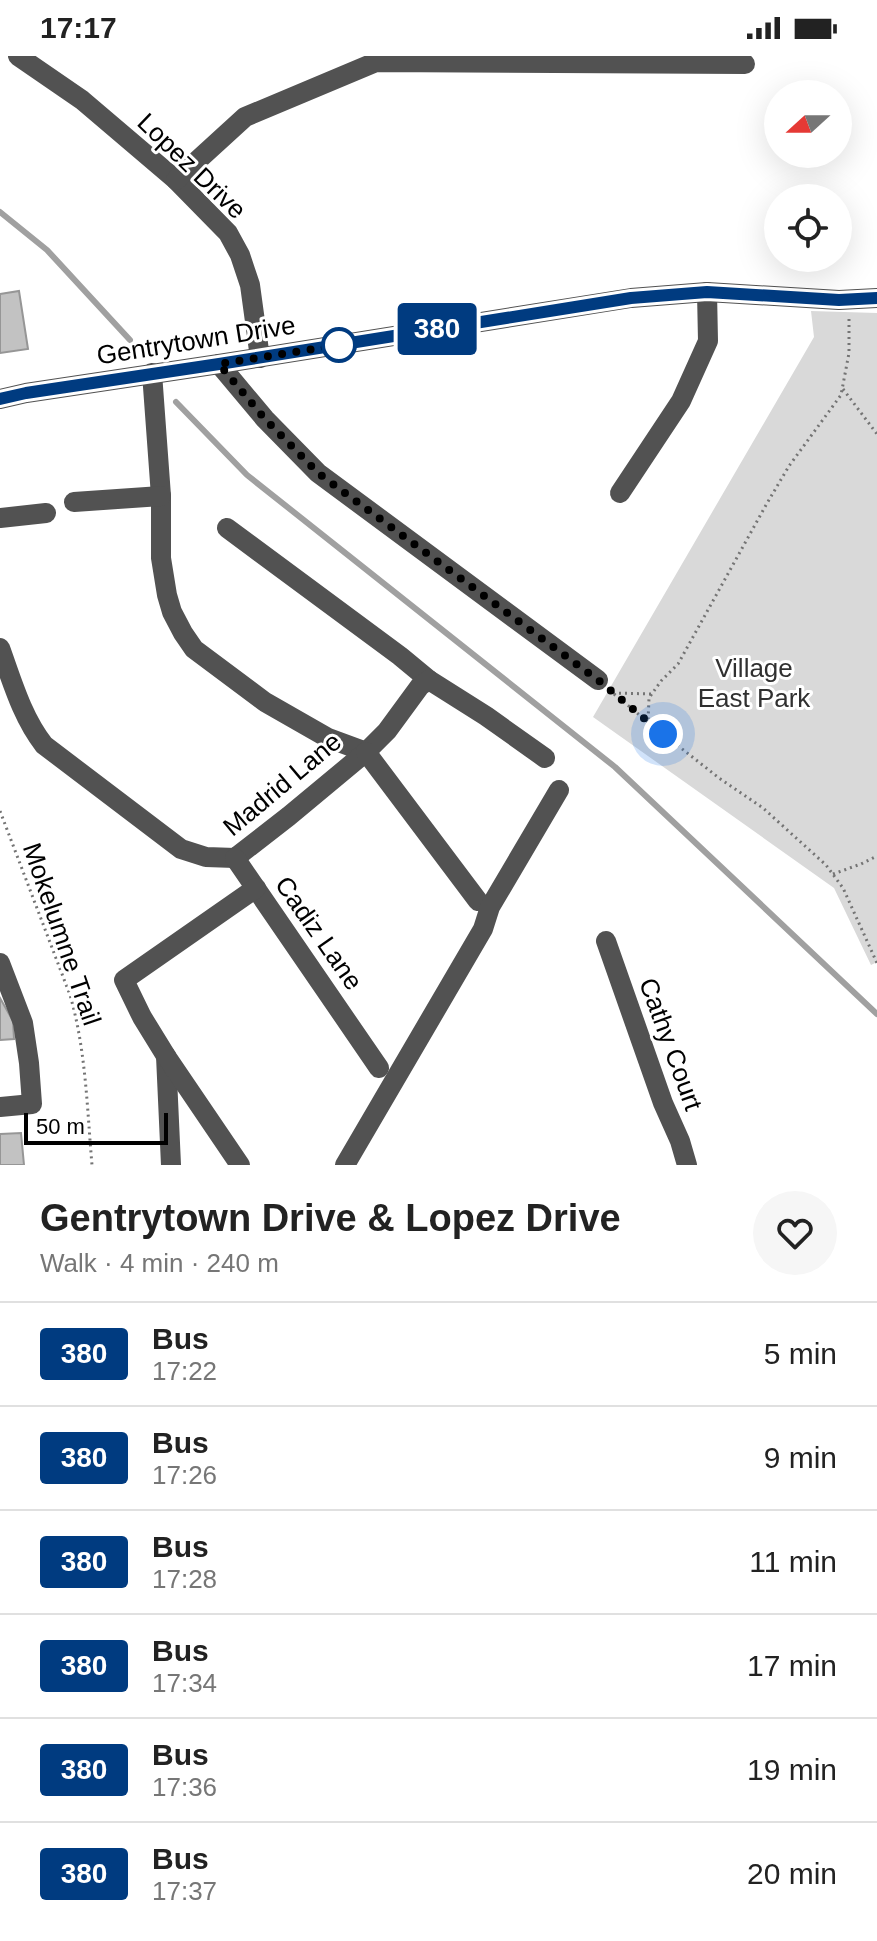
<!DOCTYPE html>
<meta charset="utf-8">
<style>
body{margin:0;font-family:Helvetica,sans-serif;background:#f6f6f6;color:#222;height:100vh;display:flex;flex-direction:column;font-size:30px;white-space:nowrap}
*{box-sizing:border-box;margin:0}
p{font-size:26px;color:#767676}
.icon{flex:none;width:44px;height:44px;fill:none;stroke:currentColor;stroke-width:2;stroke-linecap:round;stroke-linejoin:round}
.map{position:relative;height:1109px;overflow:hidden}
.side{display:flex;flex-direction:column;background:#fff;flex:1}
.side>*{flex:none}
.badge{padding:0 16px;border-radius:6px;font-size:28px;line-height:52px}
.needle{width:52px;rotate:249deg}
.buttons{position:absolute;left:764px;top:24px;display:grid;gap:16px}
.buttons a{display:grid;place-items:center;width:88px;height:88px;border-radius:50%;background:#fff;box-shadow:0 8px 32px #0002;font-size:40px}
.scale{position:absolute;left:24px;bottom:20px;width:144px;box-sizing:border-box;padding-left:8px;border:4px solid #000;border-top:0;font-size:22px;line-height:28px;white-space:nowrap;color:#000;-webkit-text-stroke:6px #fff;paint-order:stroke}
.you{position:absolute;width:40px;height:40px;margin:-20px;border:6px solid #fff;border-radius:50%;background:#1a73e8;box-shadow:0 0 0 12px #1a73e833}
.map>.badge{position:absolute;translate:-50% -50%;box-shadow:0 0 0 4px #fff}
.round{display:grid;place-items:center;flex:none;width:84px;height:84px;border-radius:42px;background:#f6f6f6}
.overview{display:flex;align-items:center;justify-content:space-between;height:136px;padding:0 40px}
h1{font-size:38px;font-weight:600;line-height:60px}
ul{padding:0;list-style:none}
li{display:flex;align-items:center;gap:24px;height:104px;padding:0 40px;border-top:2px solid #e0e0e0}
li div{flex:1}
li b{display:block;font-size:30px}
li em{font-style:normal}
li .badge{min-width:88px;font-weight:700;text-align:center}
.status{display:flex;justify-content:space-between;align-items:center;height:56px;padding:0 40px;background:#fff;direction:ltr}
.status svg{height:22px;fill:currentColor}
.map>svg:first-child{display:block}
.green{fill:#d9d9d9}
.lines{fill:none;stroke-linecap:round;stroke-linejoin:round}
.stream{stroke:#a0a0a0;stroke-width:6}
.building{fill:#c2c2c2;stroke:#969696;stroke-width:2}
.path{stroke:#747474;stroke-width:3;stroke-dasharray:2 4;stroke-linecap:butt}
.minor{stroke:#525252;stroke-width:20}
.line-casing{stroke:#fff;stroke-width:18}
.line{stroke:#003b80;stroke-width:12}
.walk{stroke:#000;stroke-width:8;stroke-dasharray:0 14.4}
.stop-dot{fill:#fff;stroke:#003b80;stroke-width:4}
.labels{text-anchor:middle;stroke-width:6;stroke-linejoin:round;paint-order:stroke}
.street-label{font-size:26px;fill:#000;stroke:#fff}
.park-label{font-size:26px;fill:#303030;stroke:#fff}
</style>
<div class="status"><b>17:17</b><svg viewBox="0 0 49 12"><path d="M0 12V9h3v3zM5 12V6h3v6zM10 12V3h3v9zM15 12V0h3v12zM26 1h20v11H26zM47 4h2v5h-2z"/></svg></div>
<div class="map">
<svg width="877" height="1109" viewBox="0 0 877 1109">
<rect width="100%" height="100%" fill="#fff"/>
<path class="green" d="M811 255 877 257V906L871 909 834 832 593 661 814 281Z"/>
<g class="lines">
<g class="stream">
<path d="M0 156 47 194 130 284"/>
<path d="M176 346 247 419 615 711 877 958"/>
</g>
</g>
<g class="building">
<path d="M19 235 28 293 0 297V238Z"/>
<path d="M0 942 13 965 14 983 0 984Z"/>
<path d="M21 1077 24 1109H0V1078Z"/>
</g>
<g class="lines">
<g class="path">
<path d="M849 263V297L841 339 789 410 766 449 678 608 661 625 649 642 648 666 719 722 763 752 826 809 843 832 877 907"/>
<path d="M843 333 877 378"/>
<path d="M613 637 652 638"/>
<path d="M614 638 648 666"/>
<path d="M0 755 70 939C86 994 87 1052 92 1109"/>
<path d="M833 818 861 808 877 800"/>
</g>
<g class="minor">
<path d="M18 0 82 44 176 124 228 177 240 199 250 229 260 302"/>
<path d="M176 124 245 61 376 6 745 8"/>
<path d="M219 308 265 363 318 417 598 624"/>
<path d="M152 317 161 440V502L167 539 172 556 183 577 194 593 265 646 328 682 366 696"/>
<path d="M0 343 26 337 219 308 631 242 707 236 839 244 877 242"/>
<path d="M620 437 681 345 708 285 707 236"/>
<path d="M74 446 161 440"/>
<path d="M0 462 46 457"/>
<path d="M227 472 400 600 429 624"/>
<path d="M0 592C12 625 22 661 44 689L181 793 206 801 235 802 289 760 366 696 387 675 420 630 429 624 486 660 545 702"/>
<path d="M366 696 478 845"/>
<path d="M235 802 379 1012"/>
<path d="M606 885 663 1047 680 1085 687 1109"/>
<path d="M0 907 23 967 29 1007 32 1048 0 1051"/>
<path d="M166 1000 171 1109"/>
<path d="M240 1109 166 1000 142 961 124 924 256 832"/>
<path d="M345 1109 483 873 490 851 559 734"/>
</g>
</g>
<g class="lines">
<g class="line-casing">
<path id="line" d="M0 343 26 337 219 308 631 242 707 236 839 244 877 242"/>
</g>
<use href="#line" class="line"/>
<path class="walk" d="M339 289 219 308 265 363 318 417 598 624 663 678"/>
</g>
<circle class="stop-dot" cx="339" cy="289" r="16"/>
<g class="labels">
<g class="street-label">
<text transform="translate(192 110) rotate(44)" y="9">Lopez Drive</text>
<text transform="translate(196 284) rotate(-9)" y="9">Gentrytown Drive</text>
<text transform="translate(282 728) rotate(-40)" y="9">Madrid Lane</text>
<text transform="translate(319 877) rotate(55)" y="9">Cadiz Lane</text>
<text transform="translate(62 878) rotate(71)" y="9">Mokelumne Trail</text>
<text transform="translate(671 988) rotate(70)" y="9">Cathy Court</text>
</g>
<g class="park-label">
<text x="754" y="621">Village<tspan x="754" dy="30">East Park</tspan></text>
</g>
</g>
</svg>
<div class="buttons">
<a><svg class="needle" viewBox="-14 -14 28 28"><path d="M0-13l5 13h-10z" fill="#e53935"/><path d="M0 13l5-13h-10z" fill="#767676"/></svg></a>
<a><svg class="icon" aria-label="locate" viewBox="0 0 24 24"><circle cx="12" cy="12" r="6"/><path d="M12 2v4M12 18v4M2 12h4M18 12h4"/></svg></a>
</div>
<div class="scale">50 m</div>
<div class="you" style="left:663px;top:678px"></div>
<b class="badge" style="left:437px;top:273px;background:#003b80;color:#fff">380</b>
</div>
<section class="side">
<div class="overview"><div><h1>Gentrytown Drive &amp; Lopez Drive</h1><p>Walk · 4 min · 240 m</p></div><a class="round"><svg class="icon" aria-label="heart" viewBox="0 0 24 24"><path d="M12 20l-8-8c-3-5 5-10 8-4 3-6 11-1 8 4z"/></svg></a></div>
<ul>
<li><span class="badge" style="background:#003b80;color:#fff">380</span><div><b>Bus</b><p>17:22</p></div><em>5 min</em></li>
<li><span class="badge" style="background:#003b80;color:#fff">380</span><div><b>Bus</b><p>17:26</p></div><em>9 min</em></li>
<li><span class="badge" style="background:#003b80;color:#fff">380</span><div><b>Bus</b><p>17:28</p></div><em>11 min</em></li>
<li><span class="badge" style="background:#003b80;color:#fff">380</span><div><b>Bus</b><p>17:34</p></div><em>17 min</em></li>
<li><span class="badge" style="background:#003b80;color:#fff">380</span><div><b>Bus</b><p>17:36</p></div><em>19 min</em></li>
<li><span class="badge" style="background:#003b80;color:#fff">380</span><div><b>Bus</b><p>17:37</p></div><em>20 min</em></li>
</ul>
</section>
